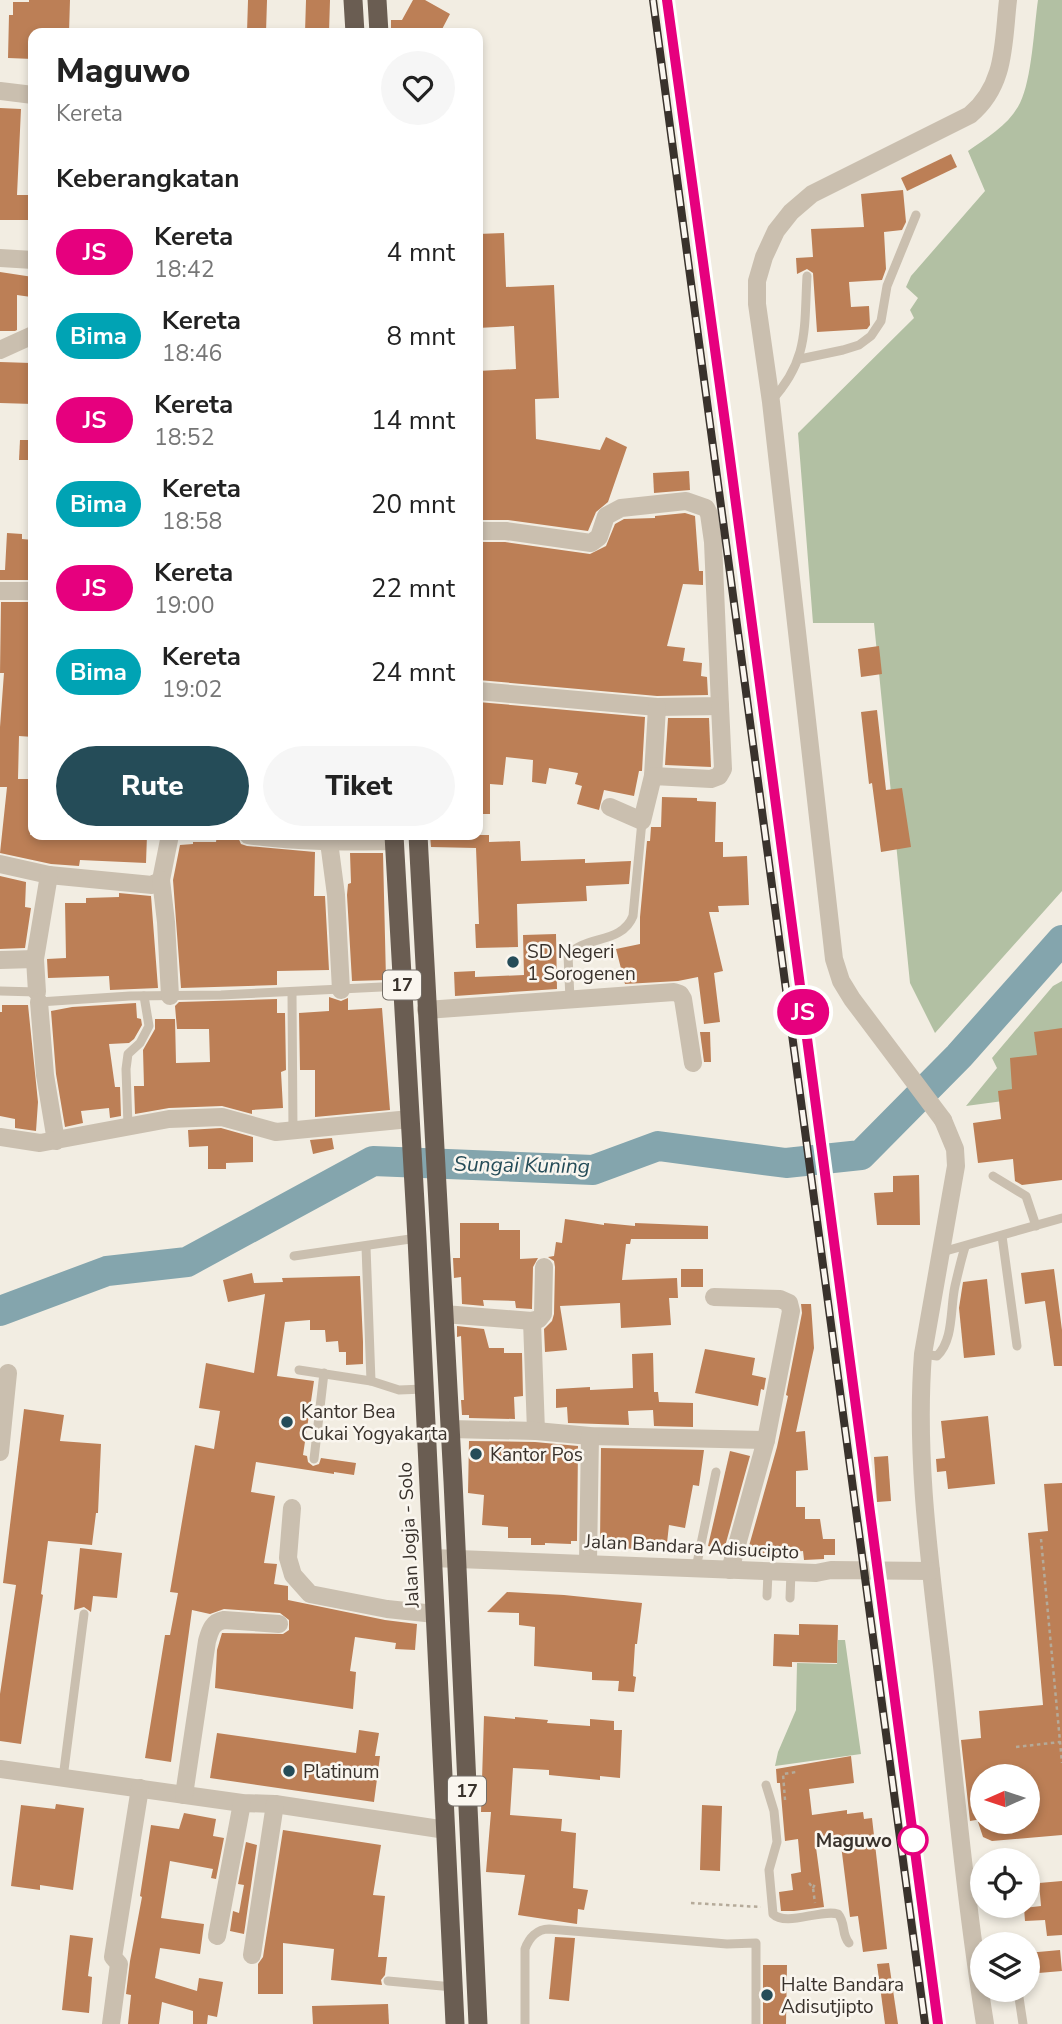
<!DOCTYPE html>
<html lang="id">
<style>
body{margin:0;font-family:"Nunito Sans",sans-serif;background:#f6f6f6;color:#222;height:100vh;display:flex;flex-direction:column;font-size:26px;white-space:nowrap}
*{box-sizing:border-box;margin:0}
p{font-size:23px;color:#767676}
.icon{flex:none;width:38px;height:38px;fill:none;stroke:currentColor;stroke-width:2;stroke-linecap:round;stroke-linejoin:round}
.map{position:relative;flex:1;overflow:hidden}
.side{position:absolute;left:28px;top:28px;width:455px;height:812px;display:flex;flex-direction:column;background:#fff;border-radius:14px;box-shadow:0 4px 10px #0003}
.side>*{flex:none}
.badge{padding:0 14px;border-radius:23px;font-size:24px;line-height:46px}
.needle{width:46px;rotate:267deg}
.buttons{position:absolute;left:970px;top:1764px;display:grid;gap:14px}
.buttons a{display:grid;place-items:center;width:70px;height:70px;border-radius:50%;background:#fff;box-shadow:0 4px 10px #0003;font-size:35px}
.map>.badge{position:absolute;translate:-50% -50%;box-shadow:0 0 0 4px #fff}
h2{padding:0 28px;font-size:26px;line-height:63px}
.round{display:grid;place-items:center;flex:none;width:74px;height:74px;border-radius:37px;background:#f6f6f6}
.summary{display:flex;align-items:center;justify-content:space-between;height:119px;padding:0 28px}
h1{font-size:33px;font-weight:800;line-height:52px}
.button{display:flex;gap:14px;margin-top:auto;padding:14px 28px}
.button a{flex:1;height:80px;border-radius:42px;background:#254c58;color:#fff;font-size:28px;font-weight:800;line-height:80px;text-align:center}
.button a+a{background:#f6f6f6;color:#222}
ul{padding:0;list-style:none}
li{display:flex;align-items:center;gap:21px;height:84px;padding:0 28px}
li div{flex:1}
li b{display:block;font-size:26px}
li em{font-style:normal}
li .badge{min-width:77px;font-weight:700;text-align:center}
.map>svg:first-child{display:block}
.green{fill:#b2c0a3}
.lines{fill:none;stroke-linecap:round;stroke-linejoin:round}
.river{stroke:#84a5ad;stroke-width:30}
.building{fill:#bc7f56}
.path{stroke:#b5aa99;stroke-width:2.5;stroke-dasharray:3.5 3.5;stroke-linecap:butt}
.service{stroke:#cabfaf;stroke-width:9}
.minor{stroke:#cabfaf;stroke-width:18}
.tertiary{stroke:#cabfaf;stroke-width:18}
.trunk{stroke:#6a5d52;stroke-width:19}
.rail-casing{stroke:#39322c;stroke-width:8}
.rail{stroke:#faf6ef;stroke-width:5;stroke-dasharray:16;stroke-linecap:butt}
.line-casing{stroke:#fff;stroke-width:16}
.line{stroke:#e6007e;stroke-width:10}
.poi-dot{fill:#254c58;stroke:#faf6ef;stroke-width:2.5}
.stop-dot{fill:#fff;stroke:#e6007e;stroke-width:3.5}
.labels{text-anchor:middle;stroke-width:5;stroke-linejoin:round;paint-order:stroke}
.shield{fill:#faf6ef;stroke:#736d66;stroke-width:2}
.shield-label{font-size:18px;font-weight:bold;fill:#39322c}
.poi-label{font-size:19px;fill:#39322c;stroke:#faf6ef;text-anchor:start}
.street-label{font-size:19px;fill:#39322c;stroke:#faf6ef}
.stop-label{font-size:19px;font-weight:bold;fill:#39322c;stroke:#faf6ef;text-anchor:end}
.water-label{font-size:21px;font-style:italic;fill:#254c58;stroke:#faf6ef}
</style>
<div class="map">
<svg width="1062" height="2024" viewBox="0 0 1062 2024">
<rect width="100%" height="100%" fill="#f2ede2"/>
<g class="green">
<path d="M1038 0H1062V891L935 1033 910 983 874 623H813L798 433 914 318 910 310 918 298 906 287 911 276 985 191 968 151C987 138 1010 124 1020 103 1032 79 1034 27 1038 0Z"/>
<path d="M1062 981V1093L966 1106 997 1068 992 1058 1053 986Z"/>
<path d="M838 1640H845L861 1754 775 1766 778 1752 796 1710 797 1663 837 1664Z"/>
</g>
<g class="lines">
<path class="river" d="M0 1311 107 1271 187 1262 373 1161 593 1170 658 1146 786 1163 861 1155 959 1056 1062 940"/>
</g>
<g class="building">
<path d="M29 0H70L69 33H33V59L8 58 9 15H13V2H29Z"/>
<path d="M248 0H267L266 33H247Z"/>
<path d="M306 0H330L329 33H305Z"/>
<path d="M413 0H425L450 14 440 33H391V20H402Z"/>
<path d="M0 108 21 109 17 195H33V220H0Z"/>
<path d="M951 154 957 167 907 191 901 178Z"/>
<path d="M903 190 906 222 902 230 884 232 886 269 882 280 849 282 851 307 869 306 870 325 867 329 817 332 813 273 807 269 797 274 796 258 813 257 811 229 864 227 861 194Z"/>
<path d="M504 233 506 287 554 285 559 398 535 399 536 439 600 450 606 437 627 447 608 502 596 512 588 531 508 520H478V371L516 369 514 326 478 328V234Z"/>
<path d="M0 272 33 277 31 297 17 295V330L15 331H0Z"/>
<path d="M0 362 31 363 33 404 0 403Z"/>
<path d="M20 440H33V460H19Z"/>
<path d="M689 471 690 490 654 493 653 473Z"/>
<path d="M685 513 695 516 699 571H703V585L683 584 667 646 685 648 683 661 702 663 701 676 707 677 708 695 657 696 478 680V542H505L590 554 606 546 615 524 624 519 655 518V516Z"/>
<path d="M7 533 22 534V539L33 540V580H0V570H5Z"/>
<path d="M1 602H33V737L19 736 18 779H30V816H33L30 835H147L146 863 80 860 79 866 51 864 0 853 7 787H0V727L4 673H0Z"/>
<path d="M879 646 882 674 861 677 858 649Z"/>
<path d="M478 702 645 717 642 771H639L634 796 604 790 599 810 577 804 582 786 575 784 578 773 549 768 546 784 532 782 533 760 506 757 503 785 490 784V814H478Z"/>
<path d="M877 710 886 790 902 788 911 847 881 852 872 783 869 784 861 712Z"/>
<path d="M668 718H709L711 767 665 765Z"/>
<path d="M662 797 697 798V801L716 802 715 842H723V857L747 856 749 905 718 906 719 912H709L723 971 714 973 720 1022 704 1024 698 977 678 981 625 984 616 949 640 944V917L647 841H650L651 827H661Z"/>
<path d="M217 835H237L241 844 247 846 315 852 314 896H325L329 970 277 971V985L181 988 173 880 180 845 193 844V842H216Z"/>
<path d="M430 835H489V842L520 841 521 861 585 859V863L631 861 629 884 586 886 587 901 517 904 518 947 476 948 475 924H479L476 848 431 847Z"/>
<path d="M350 853H383L386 980 352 981 347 895 348 884 351 883Z"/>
<path d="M0 876 26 882 25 907 31 908 25 948 0 949Z"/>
<path d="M119 893 151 896 158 988 110 990 109 976 48 978 47 959 66 958 65 903H86V898L119 897Z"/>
<path d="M556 934 557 989 455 996 454 972 475 971V977L524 975 523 935Z"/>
<path d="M329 997 341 1001 348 998V1010L382 1008 390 1110 315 1117V1070H300L299 1013 329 1011Z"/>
<path d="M277 999V1013H285L286 1070 281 1072 283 1108 252 1110V1114L222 1106 169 1108 135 1114 134 1086H144L143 1050 155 1029V1019H175L176 1063 210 1062 209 1029H177L175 1006 179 1002Z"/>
<path d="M136 1003 137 1018 141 1019 142 1025 134 1039 129 1043 109 1044 115 1087H120L121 1116 110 1118 109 1108 81 1111 83 1123 65 1127 56 1074 51 1011 72 1007Z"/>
<path d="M2 1005H28L38 1102 36 1131 15 1128V1119L0 1116V1012H2Z"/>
<path d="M1062 1028V1180L1022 1185 1015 1181 1013 1159 978 1163 973 1123 1001 1119 998 1091 1012 1089 1010 1058 1037 1055 1034 1032Z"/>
<path d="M700 1032H710L711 1062H704Z"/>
<path d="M221 1128 253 1137V1162L226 1163V1169H208V1146L189 1147 188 1130Z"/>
<path d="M332 1138 334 1149 313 1154 310 1140Z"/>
<path d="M919 1175 920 1225H877L874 1193 893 1192V1176Z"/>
<path d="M565 1219 604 1225V1223L635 1226V1223L708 1226V1239H631L630 1244H626L622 1280 677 1278 678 1298H669L671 1325 621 1328 620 1303 560 1306 567 1350 545 1352 544 1329 552 1321 554 1314 555 1267 554 1261 548 1257 554 1256 556 1242 562 1243Z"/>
<path d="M460 1223H499V1230H520V1259L538 1258 533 1267 532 1309 516 1308 515 1301 483 1300 484 1306 462 1304 461 1277 454 1278 453 1258H460Z"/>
<rect x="681" y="1269" width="22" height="18"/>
<path d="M1054 1269 1062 1330V1366H1054L1045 1301 1025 1304 1021 1273Z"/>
<path d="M252 1273 254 1283 283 1282 282 1278 360 1276 363 1342V1364L346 1365V1352H339L338 1341 326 1342 325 1330H310V1320L285 1322 277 1376 314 1381 303 1455 307 1456 308 1462 313 1466 319 1464 321 1458 356 1463 354 1475 334 1472V1474L256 1462 251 1492 275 1496 264 1563 277 1564 274 1584 288 1586V1600L385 1620 417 1624 415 1650 395 1649 396 1643 355 1637 350 1671 356 1672 353 1709 215 1688 217 1650 222 1633 283 1634 289 1630V1620L280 1613 224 1609 210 1614 192 1610 171 1762 145 1758 165 1635H170L178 1593 170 1592 195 1445 214 1449 220 1411 199 1408 206 1363 254 1373 265 1294 228 1302 223 1280Z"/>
<path d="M987 1279 995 1355 964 1358 959 1308 963 1282Z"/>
<path d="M801 1304H811L814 1348 796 1432 805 1431 808 1470 796 1471V1507H805V1519H820L823 1539H835V1555H824V1559L804 1560 803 1551 763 1555V1553H747L777 1447 788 1396 786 1395 802 1313Z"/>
<path d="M457 1326 484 1329 489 1348H504V1353H522L523 1396 514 1397 515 1419 469 1418V1415H462L461 1400H464L461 1336 457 1337Z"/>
<path d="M705 1349 755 1358 752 1375 766 1378 764 1390 761 1389 758 1406 695 1393Z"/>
<path d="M653 1353 654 1392H658L659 1402 693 1403V1427L654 1426 653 1410 628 1411 629 1425 568 1423 567 1407 556 1408V1389L590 1387V1390L633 1388 632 1354Z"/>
<path d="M24 1409 64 1415 60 1441 101 1444 98 1513H96L92 1545 48 1541 41 1594 43 1595 21 1744 0 1741V1694L16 1585 3 1583Z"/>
<path d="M988 1416 995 1484 948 1489 946 1471 937 1472 936 1459 945 1458 941 1421Z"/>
<path d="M469 1441 535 1442 578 1446 577 1541H571V1544L545 1543V1545H531V1538H508V1527L482 1525 484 1495 468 1493Z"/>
<path d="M601 1448 704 1450 699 1486 693 1485 685 1528 669 1525 667 1543 650 1540V1543L640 1542 639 1549 612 1548V1546L600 1544Z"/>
<path d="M730 1451 750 1456 724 1550 708 1546Z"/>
<path d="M888 1456 891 1501 877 1502 874 1457Z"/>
<path d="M1062 1483V1835L992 1841 983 1837 978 1822H1027V1776H982V1819L970 1821 961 1740 981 1738 979 1711 1043 1705 1028 1533 1048 1531 1044 1484Z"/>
<path d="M80 1548 122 1553 117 1598 93 1596 91 1612 84 1607 74 1610Z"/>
<path d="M507 1592 564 1595 642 1603 637 1644H635L633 1676 636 1677 634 1692 618 1691 619 1681 592 1680V1672L534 1666 535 1627 519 1625V1613L487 1612Z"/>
<path d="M799 1624 838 1625 837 1663 792 1662V1667L773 1666 774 1634 799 1635Z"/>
<path d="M484 1716 515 1719V1717L548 1720 547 1723 590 1726V1719L614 1721V1730H622L620 1778 600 1776V1780L549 1775V1770L513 1768 510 1815 562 1819 561 1831 576 1833 573 1888 588 1890 584 1910 578 1909 577 1924 518 1915 525 1875 486 1872 491 1812H481Z"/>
<path d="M359 1730 379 1733 375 1756H380L374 1802 210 1778 217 1733 356 1753Z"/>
<path d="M851 1756 854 1783 809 1789 812 1815 847 1810V1814L863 1812 864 1819 872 1818 887 1949 863 1952 858 1916 850 1917 840 1837 815 1840 824 1907 794 1911H781L779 1892 793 1890 791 1874 801 1872 798 1839 785 1841 780 1783H777L776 1769Z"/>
<path d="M56 1804 84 1808 73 1890 40 1885V1890L11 1886 21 1805 55 1809Z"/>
<path d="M702 1805 722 1806 720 1871 700 1870Z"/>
<path d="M184 1813 216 1819 213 1836 224 1838 216 1879 211 1878 213 1869 170 1861 161 1918 204 1924 200 1954 160 1948 155 1978 197 1991 199 1978 223 1982 217 2017 208 2015 207 2024H193V2011L162 2002 159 2024H128L131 1995 126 1994 130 1961 142 1897 140 1896 151 1825 179 1829Z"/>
<path d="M283 1830 381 1845 373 1895 385 1896 378 1957H387L385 1975 381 1980 382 1985 331 1980 334 1949 283 1943V1994H258V1964L263 1957Z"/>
<path d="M246 1842 257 1845 244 1934 230 1931 233 1911 239 1913 244 1885 238 1884Z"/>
<path d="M1062 1881V1935L1047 1936 1045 1920 1025 1921 1024 1908 1041 1906 1039 1883Z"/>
<path d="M70 1935 93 1938 88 1976 92 1977 89 2013 62 2010Z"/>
<path d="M555 1937 575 1938 569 2001 549 1999Z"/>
<path d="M1060 1950 1062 1971 1027 1974V1953Z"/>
<path d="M889 1963 898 2024H885L877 1964Z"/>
<path d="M763 1965H787L786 2024H763Z"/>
<path d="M388 2004 389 2024H313L312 2006Z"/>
</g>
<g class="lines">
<g class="path">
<path d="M1041 1539 1062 1763"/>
<path d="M1016 1747 1060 1742"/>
<path d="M785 1800 783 1774 796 1772"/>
<path d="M809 1883 813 1888 815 1903"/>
<path d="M813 1888 816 1882"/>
<path d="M691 1903 761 1907"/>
</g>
<g class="service">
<path d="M800 359 843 350 859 345 871 336 881 321 887 286 916 215"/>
<path d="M771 401C809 360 804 329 807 276"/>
<path d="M0 991 37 992 39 1002 130 996 221 995 402 986"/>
<path d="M292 993 293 1131"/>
<path d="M570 999 568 955C586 935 622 944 633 916L642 821"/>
<path d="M128 1126 126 1069 128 1054 140 1043 149 1026 144 996"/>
<path d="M993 1176 1026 1196 1036 1226"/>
<path d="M1002 1236 1017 1346"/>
<path d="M366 1247 371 1381"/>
<path d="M942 1252 1062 1218"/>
<path d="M294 1256 417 1238"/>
<path d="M923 1354 937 1356C954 1340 950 1308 955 1286 958 1273 961 1260 965 1247"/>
<path d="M299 1370 371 1381 399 1390 424 1389"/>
<path d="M314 1459 324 1373"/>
<path d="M696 1568 716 1472"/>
<path d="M767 1596 768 1572"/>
<path d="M790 1598 791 1572"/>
<path d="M63 1778 84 1614"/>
<path d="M766 1785 774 1811 777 1842 769 1870 773 1914C786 1927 820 1909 838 1914 846 1923 841 1934 849 1943"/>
<path d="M388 1981 453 1987"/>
<path d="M1018 1991 1023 2024"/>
<path d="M525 2024V1949C529 1938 537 1929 549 1929L727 1944 756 1943V2024"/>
</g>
<g class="minor">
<path d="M0 258 33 260"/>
<path d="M0 350 33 335"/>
<path d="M478 531H506L591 543 599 537 606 516 621 508 686 501 706 508 709 514 713 542 720 706 657 707 478 691"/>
<path d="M0 591H33"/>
<path d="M653 776 657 707"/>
<path d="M610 807 642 821 653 776 711 779 719 776 723 769 720 706"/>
<path d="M248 835C297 842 345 842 394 841"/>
<path d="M329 842 336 895 341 990"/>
<path d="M0 864 49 875 152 885 161 880 170 835"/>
<path d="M161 880 166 922 170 996"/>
<path d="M0 960 35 959"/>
<path d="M37 992 35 959 49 875"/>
<path d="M39 1002 45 1075 56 1141"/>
<path d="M426 1010 674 992 680 994 683 999 693 1063"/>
<path d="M943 1120 852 999 841 981 834 959 771 402 757 304V281L764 257 776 231 791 212 812 194 970 115C1006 85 1003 43 1008 0"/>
<path d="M0 1137 40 1143 169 1119 222 1117 276 1132 410 1119"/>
<path d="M714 1297 780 1299 789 1303 791 1311 766 1440 730 1570"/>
<path d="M444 1314 532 1321 539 1319 543 1314 544 1267"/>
<path d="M532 1321 536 1431"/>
<path d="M450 1429 536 1431 590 1436 766 1440"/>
<path d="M0 1452 8 1373"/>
<path d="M292 1508 288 1558 293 1575 310 1594 387 1609 435 1614"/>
<path d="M588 1562 590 1436"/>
<path d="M0 1769 242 1803 275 1804 446 1830"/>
<path d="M184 1795 207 1641C210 1631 212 1622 224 1620L279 1624"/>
<path d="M217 1936 242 1803"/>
<path d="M252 1955 275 1804"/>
<path d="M111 2024 119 1964 113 1957 140 1788"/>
</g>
<g class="tertiary">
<path d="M0 91 33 95"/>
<path d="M943 1120 955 1149 956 1166 923 1354C915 1458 930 1563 942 1666 955 1786 966 1905 985 2024"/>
<path d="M432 1558 816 1573 831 1570 931 1571"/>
</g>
<g class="trunk">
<path d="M353 0 355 33"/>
<path d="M377 0 379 33"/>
<path d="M394 835 417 1238 455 2024"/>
<path d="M418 835 453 1481 478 2024"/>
</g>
<g class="rail-casing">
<g id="rail">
<path d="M653 0 925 2024"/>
<path d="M667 0 732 472 938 2024"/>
</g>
</g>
<use href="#rail" class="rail"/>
</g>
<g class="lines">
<g class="line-casing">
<path id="line" d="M667 0 728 444 938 2024"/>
</g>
<use href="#line" class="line"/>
</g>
<g class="poi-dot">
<circle cx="513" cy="962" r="7"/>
<circle cx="287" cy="1422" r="7"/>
<circle cx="476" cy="1454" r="7"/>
<circle cx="289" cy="1771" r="7"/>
<circle cx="767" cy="1995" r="7"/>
</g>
<circle class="stop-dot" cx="913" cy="1840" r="14"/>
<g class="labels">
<g class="shield">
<rect x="383" y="970.5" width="38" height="29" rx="5"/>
<rect x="448" y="1776.5" width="38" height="29" rx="5"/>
</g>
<g class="shield-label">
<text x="402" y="991">17</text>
<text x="467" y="1797">17</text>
</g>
<g class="poi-label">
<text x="527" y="958">SD Negeri<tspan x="527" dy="22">1 Sorogenen</tspan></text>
<text x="301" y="1418">Kantor Bea<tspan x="301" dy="22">Cukai Yogyakarta</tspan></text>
<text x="490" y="1461">Kantor Pos</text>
<text x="303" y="1778">Platinum</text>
<text x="781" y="1991">Halte Bandara<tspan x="781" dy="22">Adisutjipto</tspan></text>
</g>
<g class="street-label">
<text transform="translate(408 1535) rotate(-93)" y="7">Jalan Jogja - Solo</text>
<text transform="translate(692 1546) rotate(3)" y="7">Jalan Bandara Adisucipto</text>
</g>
<g class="stop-label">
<text x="892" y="1847">Maguwo</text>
</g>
<g class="water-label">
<text transform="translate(522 1165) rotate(1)" y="7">Sungai Kuning</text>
</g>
</g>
</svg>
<div class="buttons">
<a><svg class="needle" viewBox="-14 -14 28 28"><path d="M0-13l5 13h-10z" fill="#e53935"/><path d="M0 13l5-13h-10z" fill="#767676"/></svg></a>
<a><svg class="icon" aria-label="locate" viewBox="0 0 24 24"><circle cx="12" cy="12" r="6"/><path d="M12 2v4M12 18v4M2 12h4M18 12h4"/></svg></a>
<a><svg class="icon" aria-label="layers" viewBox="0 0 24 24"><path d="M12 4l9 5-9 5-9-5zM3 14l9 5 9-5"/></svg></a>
</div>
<b class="badge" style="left:803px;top:1012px;background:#e6007e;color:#fff">JS</b>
<section class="side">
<div class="summary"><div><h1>Maguwo</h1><p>Kereta</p></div><a class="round"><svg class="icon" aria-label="heart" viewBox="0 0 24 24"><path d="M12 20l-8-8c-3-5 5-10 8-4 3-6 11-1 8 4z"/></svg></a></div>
<h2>Keberangkatan</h2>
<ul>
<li><span class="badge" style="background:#e6007e;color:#fff">JS</span><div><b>Kereta</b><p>18:42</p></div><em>4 mnt</em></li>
<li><span class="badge" style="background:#00a3b4;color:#fff">Bima</span><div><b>Kereta</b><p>18:46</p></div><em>8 mnt</em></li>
<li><span class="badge" style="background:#e6007e;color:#fff">JS</span><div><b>Kereta</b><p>18:52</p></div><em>14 mnt</em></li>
<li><span class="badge" style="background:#00a3b4;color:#fff">Bima</span><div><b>Kereta</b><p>18:58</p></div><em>20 mnt</em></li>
<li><span class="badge" style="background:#e6007e;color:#fff">JS</span><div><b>Kereta</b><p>19:00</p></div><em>22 mnt</em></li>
<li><span class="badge" style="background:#00a3b4;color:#fff">Bima</span><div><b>Kereta</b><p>19:02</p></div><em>24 mnt</em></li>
</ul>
<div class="button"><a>Rute</a><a>Tiket</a></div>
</section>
</div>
